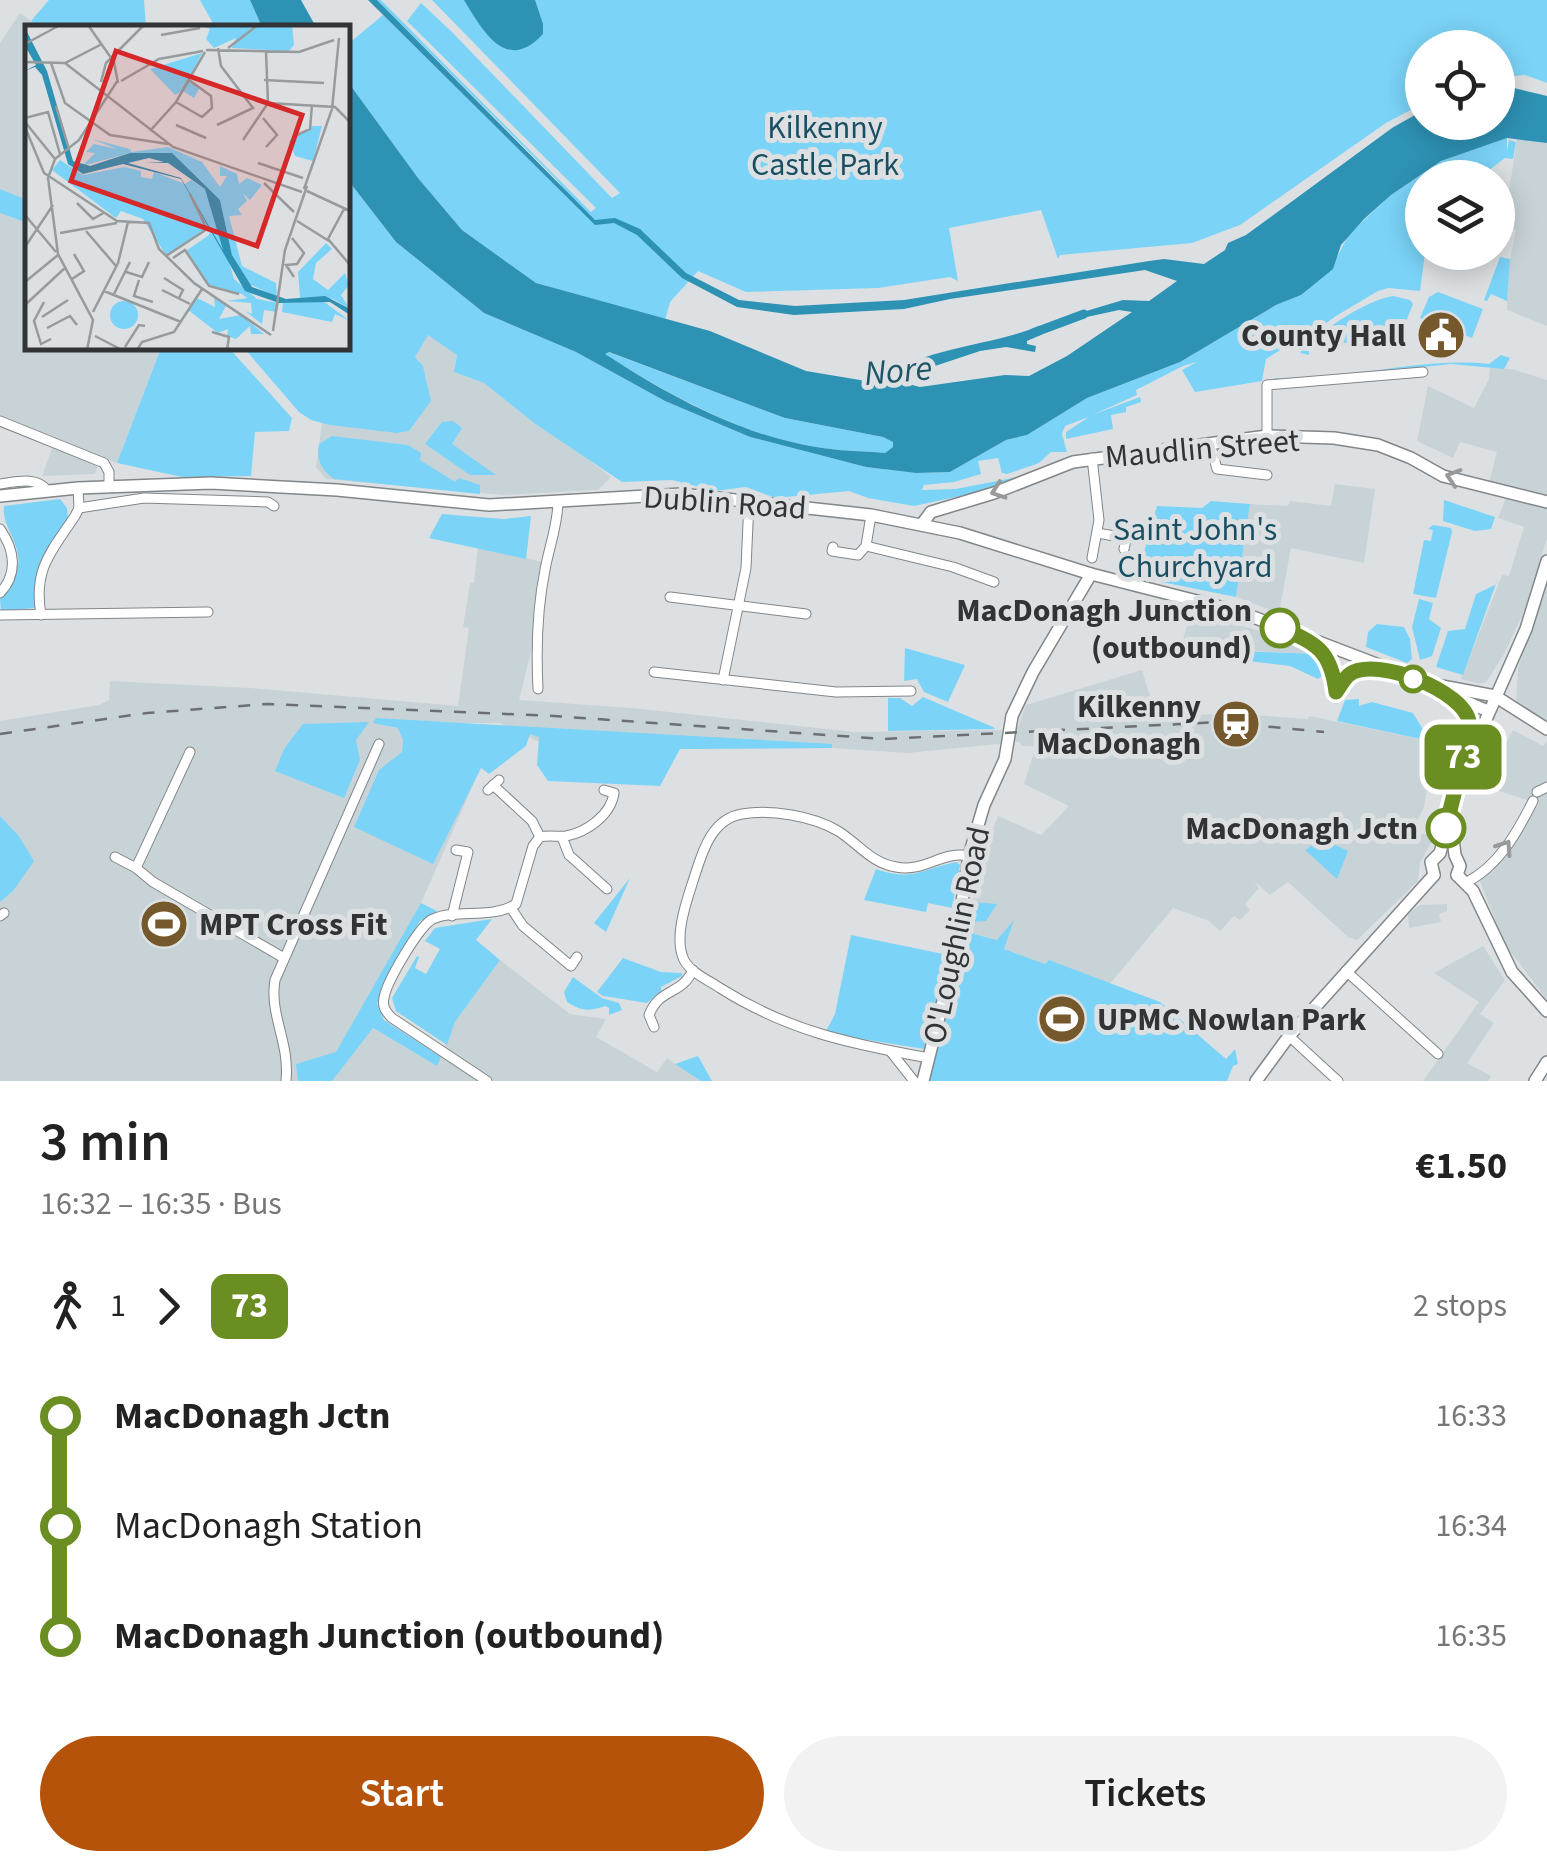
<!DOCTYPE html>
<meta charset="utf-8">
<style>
body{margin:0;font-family:"Source Sans 3",sans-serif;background:#f2f2f2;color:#222;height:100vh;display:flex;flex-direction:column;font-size:38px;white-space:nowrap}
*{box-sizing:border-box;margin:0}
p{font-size:32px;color:#767676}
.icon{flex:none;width:55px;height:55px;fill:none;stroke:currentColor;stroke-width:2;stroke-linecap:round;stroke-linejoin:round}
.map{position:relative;height:1081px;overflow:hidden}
.details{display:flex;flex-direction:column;background:#fff;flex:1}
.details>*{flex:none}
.badge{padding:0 20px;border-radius:15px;font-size:35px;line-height:65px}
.fabs{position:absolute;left:1405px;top:30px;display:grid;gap:20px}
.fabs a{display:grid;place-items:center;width:110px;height:110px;border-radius:50%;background:#fff;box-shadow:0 5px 25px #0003;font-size:50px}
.map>.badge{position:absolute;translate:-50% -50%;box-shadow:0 0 0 5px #fff}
.legs{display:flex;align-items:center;gap:15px;height:110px;padding:0 40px;font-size:32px}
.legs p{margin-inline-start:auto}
.headline{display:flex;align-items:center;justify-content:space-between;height:170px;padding:0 40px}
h1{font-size:55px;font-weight:600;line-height:75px}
.primary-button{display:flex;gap:20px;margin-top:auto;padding:20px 40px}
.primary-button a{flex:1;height:115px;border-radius:60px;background:#b45309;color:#fff;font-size:40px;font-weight:600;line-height:115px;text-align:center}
.primary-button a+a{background:#f2f2f2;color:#222}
ul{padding:0 40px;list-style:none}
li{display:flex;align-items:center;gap:35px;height:110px;font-size:38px}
li i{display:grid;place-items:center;width:15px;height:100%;margin:0 12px;background:currentColor}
li i::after{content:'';width:25px;height:25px;margin:-12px;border:8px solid;border-radius:50%;background:#fff}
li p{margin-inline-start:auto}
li:first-child i{background:linear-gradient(#0000 50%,currentColor 0)}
li:last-child i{background:linear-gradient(currentColor 50%,#0000 0)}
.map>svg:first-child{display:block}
.built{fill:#c8d3d8}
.green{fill:#7bd4f8}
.water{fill:#2e92b5;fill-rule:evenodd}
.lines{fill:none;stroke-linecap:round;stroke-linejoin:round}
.canal{stroke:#2e92b5;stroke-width:9}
.street-casing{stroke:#828688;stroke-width:11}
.secondary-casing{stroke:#828688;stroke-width:14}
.street{stroke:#fff;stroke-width:9}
.secondary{stroke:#fff;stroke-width:11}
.rail{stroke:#6d6f70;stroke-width:2.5;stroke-dasharray:12 12;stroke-linecap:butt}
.oneway{stroke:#98999a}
.line-1-casing{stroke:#fff;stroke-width:22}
.line-1{stroke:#6b8e23;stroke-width:15}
.stop-1-dot{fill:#fff;stroke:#6b8e23;stroke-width:5}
.labels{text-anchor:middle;stroke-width:10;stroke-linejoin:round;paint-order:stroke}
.park-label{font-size:32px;fill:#1a4f63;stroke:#dce0e2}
.poi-label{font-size:32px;font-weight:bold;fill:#323334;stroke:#dce0e2;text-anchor:end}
.street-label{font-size:32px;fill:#323334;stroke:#dce0e2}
.stop-label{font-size:32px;font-weight:bold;fill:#323334;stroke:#dce0e2;text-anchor:end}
.water-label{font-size:35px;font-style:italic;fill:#1f5467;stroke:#dce0e2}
.inset-road{fill:none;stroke:#989b9c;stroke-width:2.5}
.view{fill:#d62828;fill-opacity:0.15;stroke:#d62828;stroke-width:5}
.inset-edge{fill:none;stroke:#323334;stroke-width:5}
</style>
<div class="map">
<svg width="1547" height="1081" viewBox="0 0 1547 1081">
<rect width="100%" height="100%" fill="#dce0e2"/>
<g class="built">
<path d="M20 13 40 27 28 28V348H161L117 463 0 416V43Z"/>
<path d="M1517 139 1547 143V326L1507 310V275L1516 230 1504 225Z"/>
<path d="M417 331 438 339 457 355 454 372 484 383 534 423 571 446 611 477 598 490 504 495 326 479 316 467 322 423 402 433 427 407V382L423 367 415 357Z"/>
<path d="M1490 368 1512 369 1547 380V498L1489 482 1497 452 1460 442 1453 458 1417 441 1428 386 1474 408 1489 379Z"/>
<path d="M53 446 98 465 95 474 42 476Z"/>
<path d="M1335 484 1375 489 1364 563 1291 548 1279 613 1236 597 1250 504 1288 506 1290 501 1331 506Z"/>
<path d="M1507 495 1547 505V539L1525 609 1504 654 1487 681 1481 684 1461 679 1502 575 1509 576 1524 527 1498 518Z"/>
<path d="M478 547 542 562 533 644 519 700 632 708 854 732 1001 730 1018 727 1026 705 1142 670 1152 703 1155 702V715L1240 714 1308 719 1309 716 1430 741 1429 747 1445 751V755L1450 757 1452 765 1444 782H1428L1424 807 1413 830H1410L1417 834H1436L1420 863 1418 881 1357 940 1348 937 1288 882 1270 895 1254 881 1259 888 1245 904 1250 910 1240 920 1234 916 1220 931 1209 921 1173 908 1109 985 1049 960 1045 964 1004 949 995 939 967 932 979 865 998 816 1041 835 1069 806 1024 784 1036 746H1023L1019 742 908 753 832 748 679 749 540 742 499 723H374L398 728 481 767 421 903 357 1019 437 1066 455 1022 500 960 570 1014 606 1019 596 1037 657 1072 667 1058 701 1081H0V902L13 891 18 835 0 816V721L99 705 109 700 110 681 250 688 458 706 469 628 463 627 470 583H474Z"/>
<path d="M1547 580V725L1516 703 1518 668Z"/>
<path d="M1192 611 1284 638 1317 654 1180 648Z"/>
<path d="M1513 730 1543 746 1547 741V1000L1504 943 1479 879 1497 865 1539 804 1475 783 1482 761 1494 764Z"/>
<path d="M1447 904V911L1439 914 1441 922 1409 928 1408 914 1420 905Z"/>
<path d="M1483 946 1505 980 1480 1014 1494 1023 1467 1063 1491 1076 1488 1081H1423L1479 1002 1434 973Z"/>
</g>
<g class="green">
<path d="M49 0H144L146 27H40L31 21Z"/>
<path d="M200 0H250L262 27H215Z"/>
<path d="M377 0H381L591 212 596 208 407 21 421 3 452 32 612 198 620 193 432 0H1547V83L1525 75 1498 77V48H1422V104L1386 123 1240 225 1192 243 1060 255 1058 259 1041 210 949 228 958 281 950 277 878 288 746 292 698 271 670 302 665 320 536 283 462 230 418 178 348 82V44L383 15 586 216 555 178Z"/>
<path d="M1507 138V151L1509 140 1516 142 1513 159 1505 158 1480 177 1422 178 1425 253 1420 291 1388 288 1378 291 1336 316 1294 347 1282 349 1266 359 1262 381 1195 392 1182 370 1197 362 1183 366 1136 390 1137 395 1092 415 1140 397 1141 402 1126 407V412L1111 415 1113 429 1066 439V432L1089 417 1065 426 1062 434 1067 452H1051L1039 463 1007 474 1002 473 998 458 978 461 981 474 954 482 924 485 922 490 955 489 1023 476 993 489 914 506 868 498 849 491 775 498 746 487 715 491 672 480 622 482 534 423 484 383 454 372 457 355 428 335 415 357 423 366 431 401 409 431 397 433 330 425 311 420 299 412 244 348H348V180L396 242 484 313 576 352 665 401 750 437 866 467 916 473 950 472 1006 440 1027 435 1087 398 1180 362 1276 305 1301 295 1337 257 1349 234 1391 195 1441 161Z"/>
<path d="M0 189 27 200 25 222 0 213Z"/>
<path d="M1500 257 1510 259 1507 301 1491 294 1487 301 1484 300Z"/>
<path d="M1438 292 1483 309 1472 338 1420 318 1429 297Z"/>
<path d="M1393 296 1410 300 1413 304 1399 340 1395 341 1393 335 1309 349V355L1300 353C1314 334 1368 299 1393 296Z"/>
<path d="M161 348H229L292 418 289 431 255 432 251 476 182 477 117 463Z"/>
<path d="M608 352 785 418 883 437 893 442V447L885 453C862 451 838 451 815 447 737 434 670 394 603 354Z"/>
<path d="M1501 355 1510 358 1504 369 1451 364 1273 383 1275 378C1347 382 1418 356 1489 364Z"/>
<path d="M453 421 462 428 452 444 496 475H470L425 444 442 422Z"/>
<path d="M332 436 408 445 421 453 420 460 455 482 459 478 480 485V494L334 479C321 470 316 459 319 444Z"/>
<path d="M60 499 67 508 68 519 37 571 35 608 1 611 0 599C41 553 0 535 4 506Z"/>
<path d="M1444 500 1495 517 1491 529 1475 531 1443 521Z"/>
<path d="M1211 501 1250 504 1236 597 1137 577 1157 506 1202 508Z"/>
<path d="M442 514 503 519 531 516 526 559 429 538Z"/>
<path d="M1433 525 1451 528 1452 532 1436 598 1413 594 1424 540 1431 541 1433 530 1428 529Z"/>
<path d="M1498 578 1463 675 1436 667 1448 631 1465 629 1476 594 1495 585Z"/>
<path d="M1419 599 1433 603 1429 619 1441 628 1432 656 1420 660 1412 627Z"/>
<path d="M1377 624 1404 627 1410 639 1412 659 1407 663 1366 647 1368 632Z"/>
<path d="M905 648 965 665 948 702 924 692 917 679 904 681Z"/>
<path d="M1179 649 1317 654 1324 663 1325 673 1318 679 1290 666 1248 661 1247 654 1175 657Z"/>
<path d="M923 697 993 727 995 729 888 731V698H900L912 706Z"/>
<path d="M1359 699V706L1372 702 1413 713 1430 741 1337 721 1345 700Z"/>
<path d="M376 718 832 744V748L680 749 660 786 548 781 537 765 539 737 530 734 526 746 489 774 481 768 433 864 354 827 379 770 402 752 403 740 398 728 373 723Z"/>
<path d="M369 722 356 740 360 760 344 798 275 771 284 749 303 724Z"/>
<path d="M0 816 18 835 34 861 13 891 0 902Z"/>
<path d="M1317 842 1333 844 1348 851 1337 879 1305 850Z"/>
<path d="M956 862 960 865 952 908 928 903 926 912 864 900 876 869C913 882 922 869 956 862Z"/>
<path d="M630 878 606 932 594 923Z"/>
<path d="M972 902 997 904 986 921 969 922Z"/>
<path d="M421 903 437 911 419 922 377 1003 384 1020 441 1057 437 1066 373 1028 332 1081H298L296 1064 336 1052Z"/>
<path d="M492 919 476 940 500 960 455 1022 447 1045 396 1011 392 998 417 956 419 957 415 968 426 974 440 949 425 941 435 928Z"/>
<path d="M1014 920 1004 949 1045 964 1049 960 1160 1002 1226 1059 1235 1049 1238 1064 1233 1066 1227 1081H929L967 932 997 940Z"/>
<path d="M851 935 948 955 924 1049 825 1033 835 1014Z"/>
<path d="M623 958 661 972 682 973V976L661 987V991L647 1003 603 996 597 992Z"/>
<path d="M573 977 602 998 619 1003 622 1010 609 1015V1008L606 1006C589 1011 583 1012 567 1002L564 992Z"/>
<path d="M698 1056 712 1081H701L675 1064Z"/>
</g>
<g class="water">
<path d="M250 0H301L316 27H262Z"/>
<path d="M368 0H377L382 5 595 220 615 218 640 229 686 273 739 300 795 306 904 300 1149 261 1164 259 1204 264 1225 250 1228 243 1246 235 1392 128 1422 111V122H1498V88L1510 87 1547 96V143L1507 138 1441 161 1391 195 1364 219 1341 245 1333 269 1301 295 1276 305 1180 362 1087 398 1027 435 1006 440 950 472 916 473 866 467 750 437 665 401 576 352 484 313 396 242 348 180V82L418 178 462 230 536 283 710 331 806 371 878 383C916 347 990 347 1039 326L1043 334 1027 341V344L1036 346 1035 352 1006 347 980 351 893 380 920 387 1005 375 1029 376 1067 356 1132 312 1119 310 1073 320V315L1123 300 1149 301 1177 281 1145 270 950 299 904 309 794 315 737 307 682 278 637 235 614 223 595 225ZM609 352 785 418 883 437 893 442V447L885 453C862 451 838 451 816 447 738 434 670 396 605 354Z"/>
<path d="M464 0H535L543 24V34C506 74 483 31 464 0Z"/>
</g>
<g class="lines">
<path class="canal" d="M1033 333 1084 314"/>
<g class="street-casing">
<g id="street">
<path d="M0 421 104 463 109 472V486"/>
<path d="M1267 436V385L1423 372"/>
<path d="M1210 443 1217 469 1267 475"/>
<path d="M1092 458 1099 520 1092 558"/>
<path d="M0 484C16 482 36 476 47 490"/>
<path d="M79 508 144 498 268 502 274 506"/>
<path d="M871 515 866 546 953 567 994 582"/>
<path d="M0 529C15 550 18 574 0 593"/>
<path d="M1097 533 1126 538"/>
<path d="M833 547 832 551 858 555 866 546"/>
<path d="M1124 549 1128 530"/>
<path d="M670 597 806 614"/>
<path d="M0 615 208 612"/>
<path d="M41 615C33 569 51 552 75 516L79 508 78 488"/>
<path d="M654 672 836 692 911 691"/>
<path d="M723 680 746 568 749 501"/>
<path d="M538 689C536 649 537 609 545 570 549 547 558 525 558 501"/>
<path d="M190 752 136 868 153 882 284 958"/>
<path d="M493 785 532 821 540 837"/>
<path d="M488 790 499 780"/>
<path d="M1537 792 1547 787"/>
<path d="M562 837 569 855 607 889"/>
<path d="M115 857 136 868"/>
<path d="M1465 883C1498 867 1517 833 1533 801"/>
<path d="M511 908 523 926 571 966 577 957"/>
<path d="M0 916 4 913"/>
<path d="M452 916 468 852 456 850"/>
<path d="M1346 971 1438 1054"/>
<path d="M654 1027 649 1015C660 987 681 996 693 970"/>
<path d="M1289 1036 1338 1081"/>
<path d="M891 1052 914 1081"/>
<path d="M929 1058C851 1044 788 1031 720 988 708 980 691 973 684 960 673 937 687 900 694 878 702 853 711 819 742 814 771 809 813 816 838 831 859 844 871 863 896 867 924 873 943 850 969 856"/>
<path d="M286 1081C290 1042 269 1015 275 980L379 744"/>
<path d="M487 1081 392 1018C386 1012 382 1007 384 998 386 983 420 924 433 919 457 908 491 920 516 904L533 846 540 837C549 835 557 837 566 836 587 832 611 815 614 793L604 790"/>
</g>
</g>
<g class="secondary-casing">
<g id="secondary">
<path d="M0 496 78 488 211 483 337 490 489 505 681 494 871 515 960 533 1091 574 1240 612 1426 683 1495 696 1547 729"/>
<path d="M922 524 931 512 994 493 1073 462 1267 436 1334 438 1378 445 1411 458 1443 476 1547 502"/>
<path d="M1434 688 1488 711"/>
<path d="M1457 700C1473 720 1468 733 1463 757"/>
<path d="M1451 822 1455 855 1460 866 1457 875"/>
<path d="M1434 875 1431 862 1440 853 1461 776 1526 629 1547 561"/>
<path d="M1457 875 1473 891 1512 972 1547 1011"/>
<path d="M923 1081 953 961 969 856 984 805 1005 759 1012 716 1033 672 1091 574"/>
<path d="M1256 1081 1289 1036 1434 875"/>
<path d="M1535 1081 1547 1062"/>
</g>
</g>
<use href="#street" class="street"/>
<use href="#secondary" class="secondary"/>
<path class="rail" d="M0 734 147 713 267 704 554 716 884 739 1220 722 1324 732"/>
</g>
<defs><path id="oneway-chevron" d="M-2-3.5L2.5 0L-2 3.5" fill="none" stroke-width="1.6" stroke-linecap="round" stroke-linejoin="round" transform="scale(2.5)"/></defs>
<g class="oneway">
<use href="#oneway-chevron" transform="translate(1453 477) rotate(-162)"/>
<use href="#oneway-chevron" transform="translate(998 491) rotate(161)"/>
<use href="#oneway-chevron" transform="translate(1505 847) rotate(-56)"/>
</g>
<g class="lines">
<g class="line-1-casing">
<path id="line-1" d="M1280 628C1317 643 1331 651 1336 692 1340 687 1344 678 1350 674 1376 656 1465 691 1469 722 1471 733 1465 742 1464 753 1459 778 1451 803 1446 828"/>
</g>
<use href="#line-1" class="line-1"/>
</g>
<defs>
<g id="civic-disc" transform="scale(2.5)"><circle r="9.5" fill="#75582b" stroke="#dce0e2"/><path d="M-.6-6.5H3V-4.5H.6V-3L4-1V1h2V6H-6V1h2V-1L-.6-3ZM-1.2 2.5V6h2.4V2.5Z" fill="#fff"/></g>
<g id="station-disc" transform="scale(2.5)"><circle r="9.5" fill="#75582b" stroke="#dce0e2"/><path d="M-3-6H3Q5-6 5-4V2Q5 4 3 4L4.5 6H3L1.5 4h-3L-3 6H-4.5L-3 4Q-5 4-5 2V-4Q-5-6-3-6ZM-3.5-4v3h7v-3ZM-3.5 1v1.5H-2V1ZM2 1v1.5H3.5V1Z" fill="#fff"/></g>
<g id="stadium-disc" transform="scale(2.5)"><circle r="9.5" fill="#75582b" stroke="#dce0e2"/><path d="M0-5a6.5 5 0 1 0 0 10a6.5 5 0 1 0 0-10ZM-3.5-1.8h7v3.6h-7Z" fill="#fff"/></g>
</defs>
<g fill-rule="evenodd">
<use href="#civic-disc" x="1441" y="335"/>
<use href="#station-disc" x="1236" y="724"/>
<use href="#stadium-disc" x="164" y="924"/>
<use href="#stadium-disc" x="1062" y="1019"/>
</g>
<g class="stop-1-dot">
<circle cx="1280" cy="628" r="18"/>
<circle cx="1413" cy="679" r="12"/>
<circle cx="1446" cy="828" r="18"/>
</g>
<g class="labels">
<g class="park-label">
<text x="825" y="138">Kilkenny<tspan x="825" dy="37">Castle Park</tspan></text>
<text x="1195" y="540">Saint John's<tspan x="1195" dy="37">Churchyard</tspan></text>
</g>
<g class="poi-label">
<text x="1406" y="346">County Hall</text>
<text x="1201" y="717">Kilkenny<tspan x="1201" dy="37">MacDonagh</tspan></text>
<text x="199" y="935" text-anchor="start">MPT Cross Fit</text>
<text x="1097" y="1030" text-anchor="start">UPMC Nowlan Park</text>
</g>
<g class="street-label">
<text transform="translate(1202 448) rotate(-5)" y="11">Maudlin Street</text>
<text transform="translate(725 502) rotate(4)" y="11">Dublin Road</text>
<text transform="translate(956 935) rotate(-78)" y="11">O'Loughlin Road</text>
</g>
<g class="stop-label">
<text x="1252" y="621">MacDonagh Junction<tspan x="1252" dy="37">(outbound)</tspan></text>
<text x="1418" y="839">MacDonagh Jctn</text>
</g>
<g class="water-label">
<text transform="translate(898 370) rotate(-5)" y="12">Nore</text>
</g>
</g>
<g transform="translate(25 25)">
<rect width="325" height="325" fill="#dce0e2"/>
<path d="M176 0H267L269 20 264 26 207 23 211 13 189 23 181 14 185 4ZM177 28 163 55 174 64 169 73 158 66 150 70 125 44ZM288 101H297L288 136 270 131 264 116ZM67 114 105 124 106 127 143 122 177 137 195 162 202 151H195V141L212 149 214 159 222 153 237 160 225 175 218 168 222 176 213 184 217 190 204 191 217 241 251 258 252 272 224 259 207 230 195 175 143 130H150L105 128 57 141 70 128 61 127 69 119 92 124ZM35 135 58 150 99 142 116 146V152L127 154 129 147 160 159 166 155 180 164 196 206 187 203 196 209 209 254 232 274 254 278 252 287 239 285 237 299 220 286 227 289 226 278 202 276 222 273 217 269 184 260 161 226 184 210 185 202 141 230 118 194 96 186 91 193 27 145ZM301 218 307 224 291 238 288 254 303 265 320 248 324 260 316 270 325 284 308 274 275 273 273 247ZM189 272 202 279 194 294 216 290 239 309H226L225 301 211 314 202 311 203 304 193 308 163 285 172 273 190 282ZM85 290a14 14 0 1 1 28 0a14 14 0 1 1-28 0ZM298 276 325 296 310 289 307 297 257 287 258 278Z" fill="#7bd4f8"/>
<path d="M0 3 22 46 48 136 65 141 105 128H147L195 175 207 230 227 262 261 274 300 271 325 284V290L305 277 254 278 220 266 156 154 98 139 58 149 43 139 17 50 10 42 0 46 11 40 0 21ZM124 133 139 137 120 138H143L180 164 198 225 156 153 103 138Z" fill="#2e92b5" fill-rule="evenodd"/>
<path class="inset-road" d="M63 0 89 37 93 58M136 10 175 3M0 19 35 0M203 23 233 0M181 25 274 27 309 15M241 26 243 78 310 82 325 97M0 37 40 38 77 19M26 38 40 78 85 110 143 119M40 38 148 122 277 167M239 55 299 58M96 56 134 34 178 26M76 57 81 38 119 0M151 77 177 92 187 83 186 71 164 55M31 81 44 124M0 93 23 87 35 129M238 93 252 110 241 122M0 97 30 134M151 100 181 113M192 100 228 83 196 41 193 23M0 102 19 148 92 196 124 198 134 224 169 258 246 310M125 106 151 77 180 27M270 111 285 104 287 80M218 115 243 78M233 138 278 153M239 158 269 187M279 164 307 84 314 13M282 166 325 186M165 169 182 204M52 178 68 194 80 187M319 184 303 214 325 240M0 190 31 227M272 196 304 216M61 206 91 241M35 208 92 198M267 213 279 228 272 239 261 240 269 252M0 222 28 180M141 231 182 204M148 233 160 225 184 261 214 269M101 247 117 252 124 237M139 253 158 265 154 273M47 254 59 246 49 229M114 255 109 271 128 277M0 257 33 230M137 265 165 279M79 266 156 297M89 269 105 237M19 277 9 296 16 319 26 314M0 280 41 242M68 287 93 238 103 197M17 292 43 275M22 303 45 291 52 300M248 306 260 225 282 161M187 307 204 312 202 325M70 311 97 325M100 322 114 300 120 301M62 325 68 295 33 229 23 153 30 134 54 115 93 55M112 325 117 317 149 307 177 264"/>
<path class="view" d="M91 26 277 90 232 221 46 156Z"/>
<rect width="325" height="325" class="inset-edge"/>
</g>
</svg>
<div class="fabs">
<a><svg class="icon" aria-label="locate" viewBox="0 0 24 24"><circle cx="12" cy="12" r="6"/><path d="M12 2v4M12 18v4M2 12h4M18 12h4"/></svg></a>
<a><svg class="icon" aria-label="layers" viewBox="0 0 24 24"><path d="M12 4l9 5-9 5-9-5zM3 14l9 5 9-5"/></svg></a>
</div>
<b class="badge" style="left:1463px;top:757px;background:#6b8e23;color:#fff">73</b>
</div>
<section class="details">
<div class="headline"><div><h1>3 min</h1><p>16:32 – 16:35 · Bus</p></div><b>€1.50</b></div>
<div class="legs"><svg class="icon" aria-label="walk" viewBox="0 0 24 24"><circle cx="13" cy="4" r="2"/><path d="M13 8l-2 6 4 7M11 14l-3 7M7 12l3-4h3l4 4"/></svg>1<svg class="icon" aria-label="forward" viewBox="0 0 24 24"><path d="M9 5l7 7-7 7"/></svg><b class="badge" style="background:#6b8e23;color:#fff">73</b><p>2 stops</p></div>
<ul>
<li><i style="color:#6b8e23"></i><b>MacDonagh Jctn</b><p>16:33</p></li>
<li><i style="color:#6b8e23"></i><span>MacDonagh Station</span><p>16:34</p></li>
<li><i style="color:#6b8e23"></i><b>MacDonagh Junction (outbound)</b><p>16:35</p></li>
</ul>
<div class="primary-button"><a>Start</a><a>Tickets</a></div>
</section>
